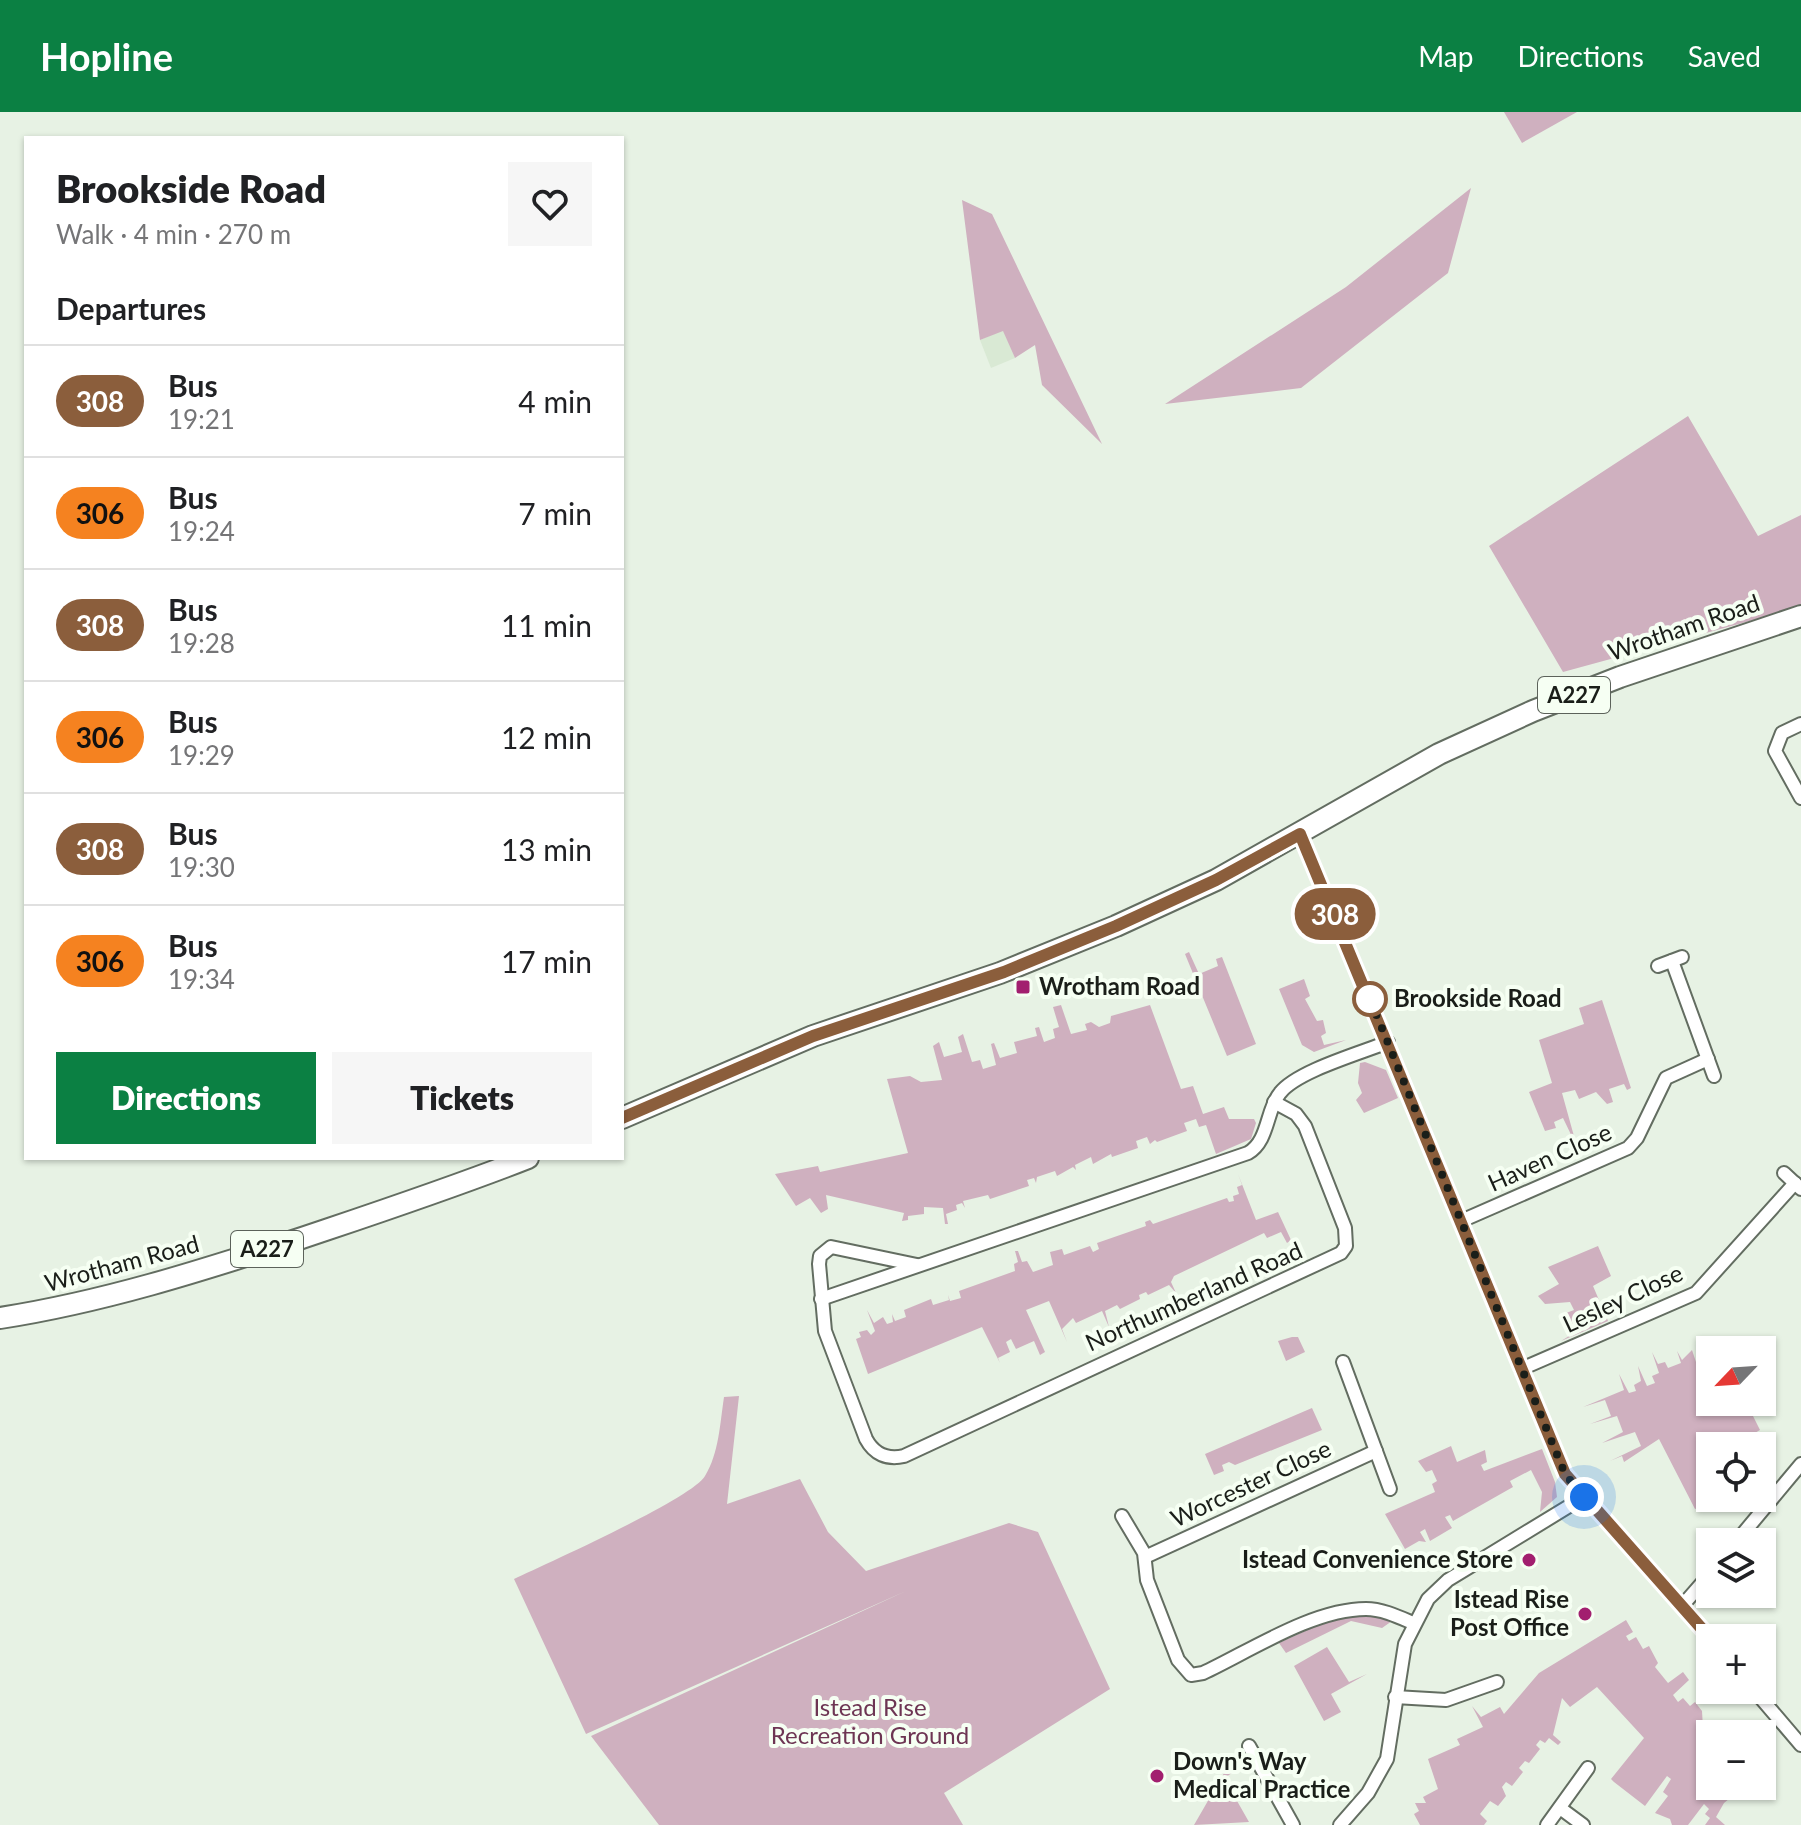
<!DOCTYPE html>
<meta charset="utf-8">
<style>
body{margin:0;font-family:Lato,sans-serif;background:#f6f6f6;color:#202124;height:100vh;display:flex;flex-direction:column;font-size:30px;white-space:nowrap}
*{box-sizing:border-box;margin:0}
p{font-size:26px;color:#757577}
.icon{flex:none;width:44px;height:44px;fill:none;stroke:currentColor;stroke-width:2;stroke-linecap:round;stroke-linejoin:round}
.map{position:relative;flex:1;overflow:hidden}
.details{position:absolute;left:24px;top:24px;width:600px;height:1024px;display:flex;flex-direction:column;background:#fff;border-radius:0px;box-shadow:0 2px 6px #0004}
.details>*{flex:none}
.badge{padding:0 16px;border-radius:26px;font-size:28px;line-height:52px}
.needle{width:52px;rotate:245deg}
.buttons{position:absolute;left:1696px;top:1224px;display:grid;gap:16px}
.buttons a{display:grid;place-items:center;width:80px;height:80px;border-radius:0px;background:#fff;box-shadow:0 2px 6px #0004;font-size:40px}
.you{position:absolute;width:40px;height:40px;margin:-20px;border:6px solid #fff;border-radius:50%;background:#1a73e8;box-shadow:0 0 0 12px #1a73e833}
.map>.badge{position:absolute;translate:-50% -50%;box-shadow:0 0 0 4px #fff}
h2{padding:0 32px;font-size:30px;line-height:72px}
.round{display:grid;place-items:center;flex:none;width:84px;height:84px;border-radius:0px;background:#f6f6f6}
.headline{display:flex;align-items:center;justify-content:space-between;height:136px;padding:0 32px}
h1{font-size:38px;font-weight:800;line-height:60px}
.cta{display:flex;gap:16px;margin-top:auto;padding:16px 32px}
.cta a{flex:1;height:92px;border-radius:0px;background:#0b8043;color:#fff;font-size:32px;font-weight:800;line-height:92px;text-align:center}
.cta a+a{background:#f6f6f6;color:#202124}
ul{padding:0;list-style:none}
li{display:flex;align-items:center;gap:24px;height:112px;padding:0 32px;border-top:2px solid #e0e0e0}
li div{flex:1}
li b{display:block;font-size:30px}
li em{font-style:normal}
li .badge{min-width:88px;font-weight:700;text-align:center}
header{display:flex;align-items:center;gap:48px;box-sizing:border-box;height:112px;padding:0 40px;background:#0b8043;color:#fff}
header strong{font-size:38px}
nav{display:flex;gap:44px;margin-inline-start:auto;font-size:28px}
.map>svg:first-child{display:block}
.built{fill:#d9e9d4}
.green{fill:#cfb0bf}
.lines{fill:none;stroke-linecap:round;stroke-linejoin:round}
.street-casing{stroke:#636d61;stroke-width:16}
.primary-casing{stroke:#636d61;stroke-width:24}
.street{stroke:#fff;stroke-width:12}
.primary{stroke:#fff;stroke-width:20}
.line-casing{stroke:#fff;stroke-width:18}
.line{stroke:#8b5e3c;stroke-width:12}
.walk{stroke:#1a1e19;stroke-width:8;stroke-dasharray:0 14.4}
.poi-dot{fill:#a21f6f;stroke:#f6fff3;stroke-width:3}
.stop-dot{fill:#fff;stroke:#8b5e3c;stroke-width:4}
.labels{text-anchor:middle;stroke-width:8;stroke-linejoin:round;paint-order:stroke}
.shield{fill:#f6fff3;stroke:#5c625a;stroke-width:2}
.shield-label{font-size:22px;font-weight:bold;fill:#1a1e19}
.street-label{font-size:24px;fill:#1a1e19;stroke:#f6fff3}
.poi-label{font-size:24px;font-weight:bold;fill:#1a1e19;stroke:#f6fff3;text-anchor:start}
.stop-label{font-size:24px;font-weight:bold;fill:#1a1e19;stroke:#f6fff3;text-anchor:start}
.park-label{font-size:24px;fill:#6d3553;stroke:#f6fff3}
</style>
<header>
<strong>Hopline</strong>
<nav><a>Map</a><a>Directions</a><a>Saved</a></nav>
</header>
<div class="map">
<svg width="1801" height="1713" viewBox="0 0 1801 1713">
<rect width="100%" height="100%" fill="#e7f2e4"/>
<path class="built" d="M1003 218 1015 246 991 256 980 228Z"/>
<g class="green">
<path d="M1504 0H1577L1522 31Z"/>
<path d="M1471 76 1448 161 1301 276 1165 292 1346 175Z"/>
<path d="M962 88 992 102 1102 332 1042 273 1035 233 1015 246 1003 219 980 228Z"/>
<path d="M1688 304 1758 424 1801 403V495L1563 560 1489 434Z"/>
<path d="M1189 840 1199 862 1218 854 1216 847 1222 845 1256 932 1227 944 1185 842Z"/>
<path d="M1304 867 1310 884 1305 887 1317 909 1323 908 1326 921 1321 924 1324 933 1346 928 1314 940 1302 933 1279 877Z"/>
<path d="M1602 888 1631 976 1627 978 1624 972 1609 977 1613 990 1607 992 1596 980 1579 987 1575 978 1562 981 1577 1035 1563 1006 1554 1010 1556 1016 1545 1019 1529 980 1552 971 1539 928 1584 912 1579 896Z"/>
<path d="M1061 893 1071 922 1087 918 1085 912 1091 910 1099 915 1110 911 1111 904 1150 893 1181 977 1193 974 1203 1002 1224 995 1229 1007H1254L1256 1011 1251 1027 1216 1042 1206 1013 1199 1015 1196 1007 1184 1011 1187 1019 1157 1030 1155 1028 1150 1032 1147 1025 1136 1029 1138 1036 1112 1045 1111 1042 1093 1052 1091 1045 1075 1053 1076 1058 1073 1055 1057 1064 1055 1059 1037 1065 1036 1071 1034 1066 1027 1068 1029 1074 990 1087 988 1083 963 1089 965 1096 962 1091 956 1093 957 1098 946 1102 948 1112H945L943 1096 924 1095V1102L908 1104V1108L902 1109 904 1101 826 1083 828 1097 821 1101 810 1086 796 1094 775 1062 818 1054 820 1060 908 1041 887 967 910 964 921 970 942 968 933 934 939 930 944 945 962 940 958 925 963 922 972 950 980 948 983 957 996 953 991 932 994 931 1000 946 1017 941 1014 930 1037 924 1035 916 1039 915 1044 930 1055 926 1053 917 1059 915 1053 895Z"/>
<path d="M1365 950 1386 958 1398 986 1364 1001 1356 988 1362 981 1358 971 1360 951Z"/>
<path d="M1238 1062 1256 1108 1278 1100 1291 1128 1287 1131 1281 1120 1267 1126 1264 1121 1174 1164 1171 1170 1176 1181 1169 1173 1148 1183 1146 1180 1139 1183 1140 1187 1120 1197 1117 1193 1105 1199 1109 1215 1102 1199 1076 1211 1073 1206 1062 1217 1067 1230 1049 1189 1026 1198 1045 1240 1040 1243 1034 1229 1016 1237 1011 1227 1006 1230 1010 1240 998 1246 1000 1251 982 1215 868 1262 856 1227 861 1225 859 1220 867 1218 871 1223 875 1219 867 1198 874 1211 883 1205 887 1212 893 1210 892 1202 895 1209 906 1205 904 1198 931 1187 933 1193 949 1188 948 1183 950 1189 961 1186 959 1179 1015 1159 1014 1152 1018 1150 1015 1139H1018L1022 1150 1027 1149 1033 1160 1053 1153 1050 1140 1062 1137 1064 1143 1090 1134 1093 1140 1099 1137 1097 1131 1146 1114 1145 1110 1150 1108 1153 1112 1227 1086 1229 1090 1234 1089 1233 1084 1239 1082 1237 1075 1242 1073Z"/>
<path d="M1598 1134 1611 1164 1593 1174 1608 1209 1561 1229 1574 1221 1566 1201 1574 1198 1570 1190 1545 1192 1538 1184 1559 1172 1548 1155Z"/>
<path d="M1292 1225H1298L1305 1240 1286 1249 1278 1229Z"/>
<path d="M1692 1238 1699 1259 1710 1256V1290H1746L1760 1318 1732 1334H1710V1382L1699 1387 1701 1395 1695 1397 1659 1327 1624 1350 1622 1344 1610 1349 1641 1334 1635 1320 1602 1331 1623 1320 1617 1304 1590 1312 1611 1304 1605 1288 1583 1295 1624 1278 1619 1262 1629 1281 1636 1279 1634 1273 1641 1269 1638 1254 1647 1274 1655 1271 1652 1264 1659 1261 1652 1240 1658 1252 1665 1250 1668 1256 1681 1251 1677 1239 1682 1248Z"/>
<path d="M739 1284 727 1392 800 1367 828 1420 866 1459 1009 1411 1038 1420 1110 1577 944 1681 963 1713H659L591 1624 906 1479 586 1622 514 1467C546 1452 693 1386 705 1364 719 1341 720 1311 724 1285Z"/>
<path d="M1312 1296 1322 1318 1235 1353 1229 1350 1222 1353 1224 1359 1214 1363 1205 1342Z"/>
<path d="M1451 1334 1457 1350 1485 1338 1487 1350 1481 1353 1484 1359 1542 1337 1555 1370 1557 1385 1540 1400 1542 1380 1531 1358 1510 1369 1513 1375 1453 1409 1450 1403 1445 1405 1452 1416 1430 1429 1425 1417 1420 1420 1426 1430 1419 1429 1405 1437 1385 1402 1435 1380 1432 1372 1437 1369 1432 1358 1426 1360 1418 1349Z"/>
<path d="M1366 1502 1392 1509 1382 1516 1351 1509 1286 1541 1279 1531 1325 1510Z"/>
<path d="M1626 1508 1633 1520 1626 1524 1629 1529 1636 1525 1643 1537 1649 1534 1658 1551 1655 1555 1668 1571 1683 1560 1689 1568 1673 1583 1678 1590 1683 1586 1690 1594 1695 1590 1702 1599 1703 1616 1706 1620 1712 1616 1716 1620 1710 1622V1674H1745L1724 1691 1716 1705 1725 1713H1705L1710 1706 1705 1702 1709 1697 1704 1692 1688 1713H1672L1670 1707 1655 1701 1668 1684 1663 1680 1671 1667 1667 1664 1645 1694 1614 1670 1611 1667 1644 1626 1597 1575 1570 1595 1562 1586 1553 1623 1561 1630 1558 1633 1549 1626 1545 1631 1540 1628 1536 1633 1540 1637 1529 1651 1525 1649 1519 1656 1523 1660 1512 1674 1506 1670 1502 1675 1506 1684 1498 1694 1490 1689 1480 1702 1487 1709 1484 1713H1420L1414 1702 1419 1699 1415 1691H1426L1423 1685 1438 1677 1428 1647 1460 1633 1457 1627 1483 1615 1472 1594 1481 1605 1500 1595 1504 1602 1539 1561Z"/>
<path d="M1327 1535 1349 1570 1367 1562 1331 1582 1341 1600 1324 1609 1294 1554Z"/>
<path d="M1231 1649 1237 1658 1224 1666 1249 1710 1194 1713Z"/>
</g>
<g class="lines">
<g class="street-casing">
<g id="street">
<path d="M1801 612 1782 621 1775 639 1801 686"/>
<path d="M1300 722 1565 1362 1710 1526"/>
<path d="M1672 849 1714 964"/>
<path d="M1658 854 1682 845"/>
<path d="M1784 1061 1801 1077"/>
<path d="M1461 1109 1628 1036 1637 1026 1666 966 1708 947"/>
<path d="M917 1153 831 1135 820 1144 819 1152 825 1219 866 1327C874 1342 887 1348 904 1344L1341 1141 1346 1134 1345 1116 1305 1014 1296 1002 1274 990"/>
<path d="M821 1187 1248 1041C1269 1029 1266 998 1280 981 1297 959 1361 941 1388 930"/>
<path d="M1343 1250 1390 1377"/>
<path d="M1521 1257 1696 1181 1795 1071"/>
<path d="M1122 1404 1144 1441 1147 1468 1178 1548 1191 1563 1203 1561C1250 1539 1313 1497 1366 1497 1382 1497 1399 1505 1413 1511"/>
<path d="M1736 1430 1801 1352"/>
<path d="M1145 1445 1376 1339"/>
<path d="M1682 1494 1710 1462"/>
<path d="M1754 1578 1801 1633"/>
<path d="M1395 1585 1446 1588 1497 1570"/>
<path d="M1249 1634 1293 1713"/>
<path d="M1560 1696 1583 1713"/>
<path d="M1340 1713 1368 1681 1387 1647 1405 1532 1428 1487 1448 1468 1584 1385"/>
<path d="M1547 1713 1588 1656"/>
</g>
</g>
<g class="primary-casing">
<g id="primary">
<path d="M622 1006 813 924 1000 861 1116 814 1216 768 1439 642 1533 599 1620 565 1801 504"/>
<path d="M0 1206C103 1190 200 1159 299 1127 376 1101 452 1076 528 1046"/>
</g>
</g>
<use href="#street" class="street"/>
<use href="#primary" class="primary"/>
</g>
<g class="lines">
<g class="line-casing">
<path id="line" d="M622 1006 813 924 1004 860 1116 814 1216 768 1300 722 1565 1362 1710 1526"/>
</g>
<use href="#line" class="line"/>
<path class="walk" d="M1370 887 1365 875 1565 1362 1584 1385"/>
</g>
<g class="poi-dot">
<rect x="1015" y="867" width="16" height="16" rx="4"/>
<circle cx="1529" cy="1448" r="8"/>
<circle cx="1585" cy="1502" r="8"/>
<circle cx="1157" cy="1664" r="8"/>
</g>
<circle class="stop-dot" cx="1370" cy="887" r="16"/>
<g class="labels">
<g class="shield">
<rect x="1538" y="565" width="72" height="36" rx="6"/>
<rect x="231" y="1119" width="72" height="36" rx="6"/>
</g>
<g class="shield-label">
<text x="1574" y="591">A227</text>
<text x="267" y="1145">A227</text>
</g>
<g class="street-label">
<text transform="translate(1684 516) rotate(-19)" y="8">Wrotham Road</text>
<text transform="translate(1550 1046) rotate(-24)" y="8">Haven Close</text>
<text transform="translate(122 1152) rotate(-15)" y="8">Wrotham Road</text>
<text transform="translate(1194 1185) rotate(-24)" y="8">Northumberland Road</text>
<text transform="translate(1623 1187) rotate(-25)" y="8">Lesley Close</text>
<text transform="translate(1251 1372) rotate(-25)" y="8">Worcester Close</text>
</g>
<g class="poi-label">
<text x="1039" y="883">Wrotham Road</text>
<text x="1513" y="1456" text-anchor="end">Istead Convenience Store</text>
<text x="1569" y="1496" text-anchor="end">Istead Rise<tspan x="1569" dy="28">Post Office</tspan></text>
<text x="1173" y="1658">Down's Way<tspan x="1173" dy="28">Medical Practice</tspan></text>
</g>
<g class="stop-label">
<text x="1394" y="895">Brookside Road</text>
</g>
<g class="park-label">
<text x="870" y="1604">Istead Rise<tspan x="870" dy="28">Recreation Ground</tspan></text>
</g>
</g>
</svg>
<div class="buttons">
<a><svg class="needle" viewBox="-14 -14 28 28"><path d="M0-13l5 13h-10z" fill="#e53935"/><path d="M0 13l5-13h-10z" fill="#757577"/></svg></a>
<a><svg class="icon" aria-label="locate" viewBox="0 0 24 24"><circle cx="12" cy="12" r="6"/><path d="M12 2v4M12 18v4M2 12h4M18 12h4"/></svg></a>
<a><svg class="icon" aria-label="layers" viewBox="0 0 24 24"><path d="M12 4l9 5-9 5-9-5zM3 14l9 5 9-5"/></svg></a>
<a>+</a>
<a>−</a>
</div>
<div class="you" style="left:1584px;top:1385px"></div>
<b class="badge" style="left:1335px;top:802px;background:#8b5e3c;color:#fff">308</b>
<section class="details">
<div class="headline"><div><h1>Brookside Road</h1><p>Walk · 4 min · 270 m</p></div><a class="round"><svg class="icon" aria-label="heart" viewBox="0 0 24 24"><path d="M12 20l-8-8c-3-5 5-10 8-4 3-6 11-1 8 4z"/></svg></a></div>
<h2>Departures</h2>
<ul>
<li><span class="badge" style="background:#8b5e3c;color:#fff">308</span><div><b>Bus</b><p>19:21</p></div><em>4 min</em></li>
<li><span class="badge" style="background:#f58220;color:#111">306</span><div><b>Bus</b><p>19:24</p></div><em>7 min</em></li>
<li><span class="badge" style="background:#8b5e3c;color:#fff">308</span><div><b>Bus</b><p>19:28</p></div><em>11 min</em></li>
<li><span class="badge" style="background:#f58220;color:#111">306</span><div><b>Bus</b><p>19:29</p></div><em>12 min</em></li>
<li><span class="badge" style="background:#8b5e3c;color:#fff">308</span><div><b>Bus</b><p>19:30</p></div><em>13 min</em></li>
<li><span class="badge" style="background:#f58220;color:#111">306</span><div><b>Bus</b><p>19:34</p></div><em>17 min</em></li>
</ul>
<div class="cta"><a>Directions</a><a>Tickets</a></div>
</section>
</div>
